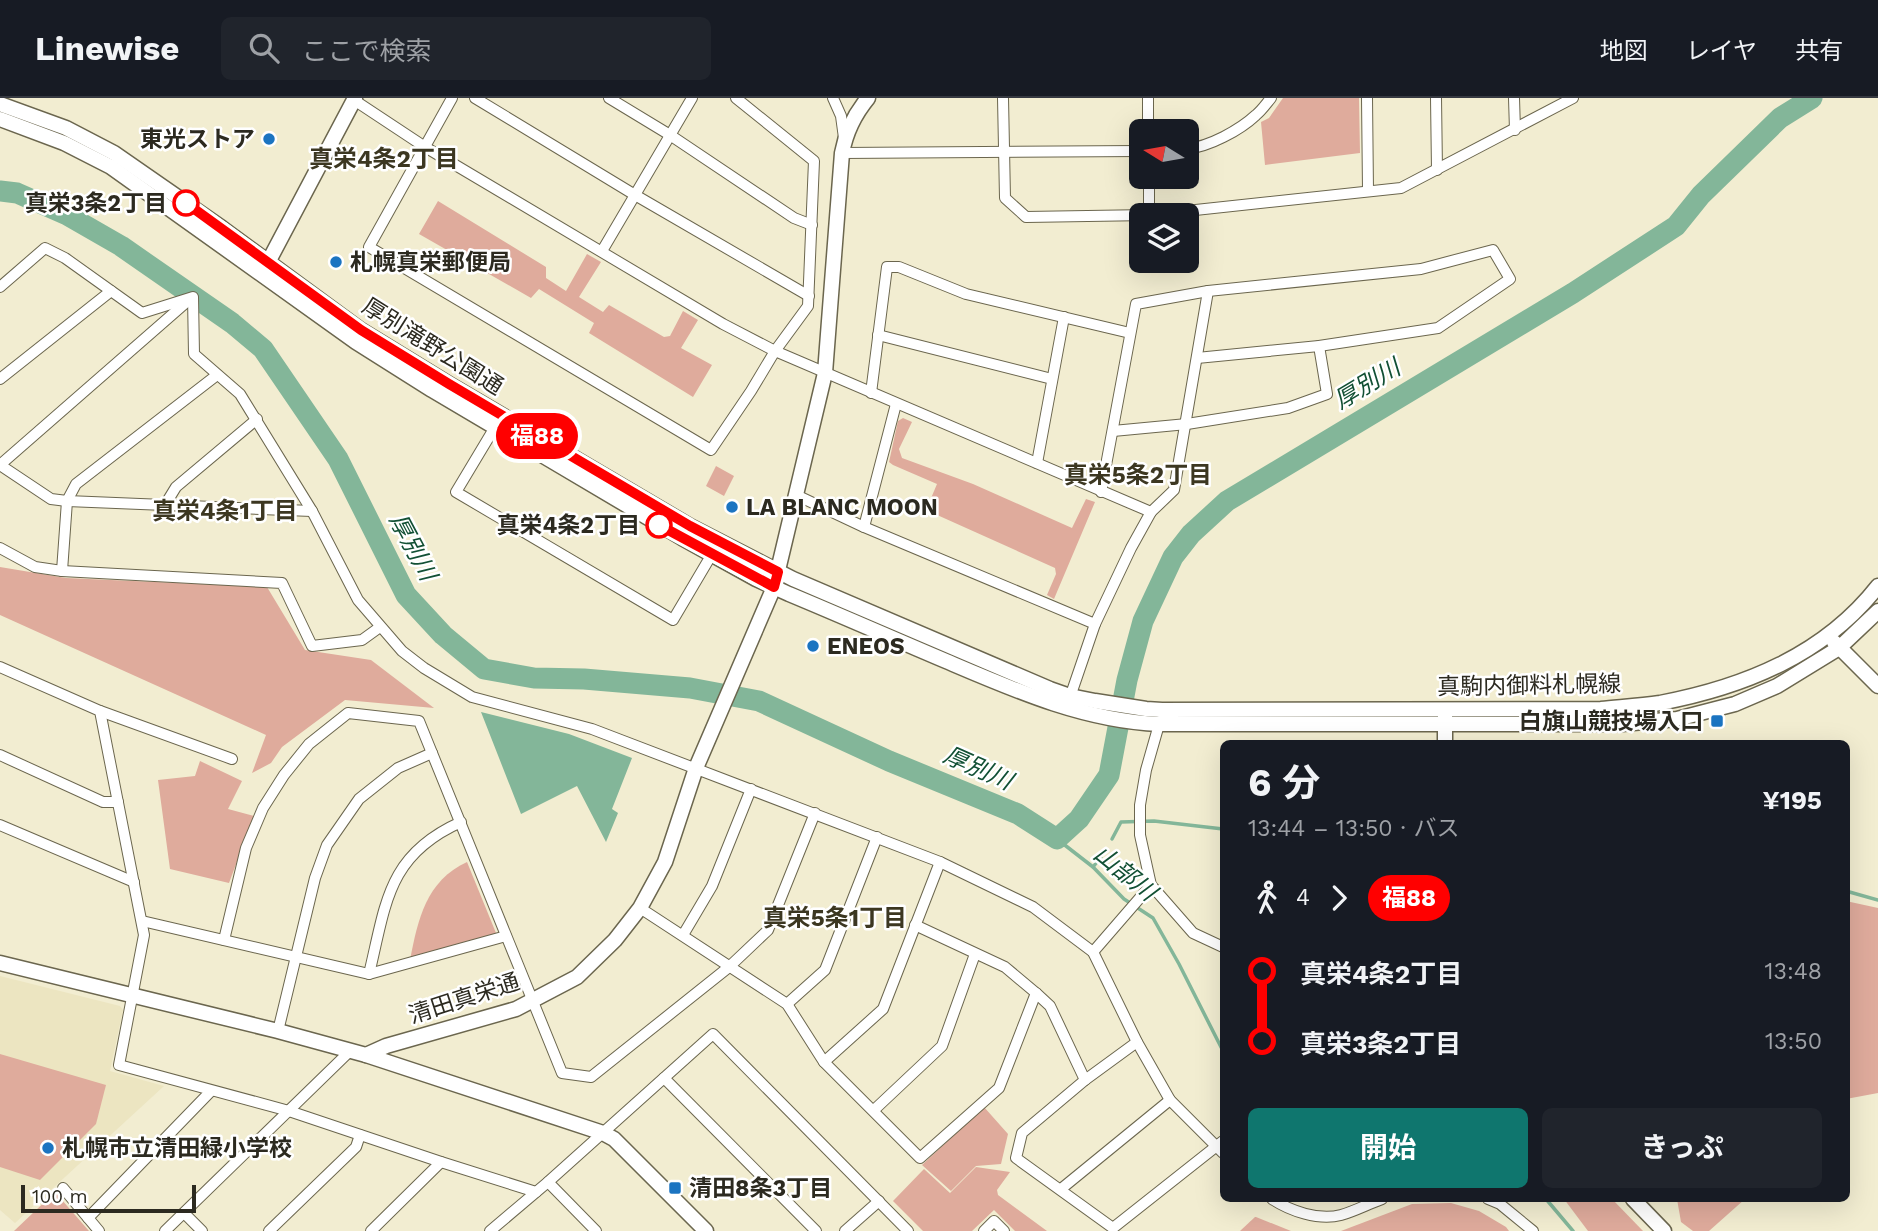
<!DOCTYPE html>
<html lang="ja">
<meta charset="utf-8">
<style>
body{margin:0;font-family:"Work Sans","Noto Sans JP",sans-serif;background:#20242c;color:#f1f3f6;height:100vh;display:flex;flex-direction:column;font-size:26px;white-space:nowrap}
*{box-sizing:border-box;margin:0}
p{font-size:23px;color:#9ea1a6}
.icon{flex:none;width:38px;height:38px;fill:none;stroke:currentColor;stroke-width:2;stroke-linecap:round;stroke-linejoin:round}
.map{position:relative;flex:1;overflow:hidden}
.panel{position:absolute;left:1220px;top:642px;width:630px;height:462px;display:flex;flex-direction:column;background:#171b24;border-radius:10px;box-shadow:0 7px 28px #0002}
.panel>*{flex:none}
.badge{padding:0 14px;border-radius:23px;font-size:24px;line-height:46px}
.needle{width:46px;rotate:281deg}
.buttons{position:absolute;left:1129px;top:21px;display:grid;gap:14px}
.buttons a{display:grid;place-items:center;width:70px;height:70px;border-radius:10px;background:#171b24;box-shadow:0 7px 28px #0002;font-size:35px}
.scale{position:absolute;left:21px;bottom:18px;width:175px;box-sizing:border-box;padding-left:7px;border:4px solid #2c2a20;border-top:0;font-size:19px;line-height:24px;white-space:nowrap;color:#2c2a20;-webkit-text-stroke:5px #fff;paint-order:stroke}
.map>.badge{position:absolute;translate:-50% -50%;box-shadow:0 0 0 4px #fff}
.legs{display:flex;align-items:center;gap:10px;height:77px;padding:0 28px;font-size:23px}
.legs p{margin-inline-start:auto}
.head{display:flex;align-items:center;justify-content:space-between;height:119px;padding:0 28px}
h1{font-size:38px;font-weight:700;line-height:52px}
.cta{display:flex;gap:14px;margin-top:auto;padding:14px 28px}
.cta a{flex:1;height:80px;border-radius:10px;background:#0f766e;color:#fff;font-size:28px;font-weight:700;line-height:80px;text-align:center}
.cta a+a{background:#20242c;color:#f1f3f6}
ul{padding:0 28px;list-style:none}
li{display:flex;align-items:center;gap:24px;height:70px;font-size:26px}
li i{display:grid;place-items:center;width:10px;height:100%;margin:0 9px;background:currentColor}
li i::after{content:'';width:18px;height:18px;margin:-9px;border:5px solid;border-radius:50%;background:#171b24}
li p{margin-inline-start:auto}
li:first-child i{background:linear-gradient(#0000 50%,currentColor 0)}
li:last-child i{background:linear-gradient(currentColor 50%,#0000 0)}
header{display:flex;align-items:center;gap:42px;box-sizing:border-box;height:98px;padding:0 35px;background:#171b24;border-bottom:2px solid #363941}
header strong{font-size:33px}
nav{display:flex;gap:38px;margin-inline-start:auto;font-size:24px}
.search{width:490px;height:63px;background:#20242c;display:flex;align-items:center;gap:18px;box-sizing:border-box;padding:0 24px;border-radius:10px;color:#9ea1a6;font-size:26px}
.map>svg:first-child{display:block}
.built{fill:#ece5c1}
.green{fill:#dfab9c}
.water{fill:#83b699}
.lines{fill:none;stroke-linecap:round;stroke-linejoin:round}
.stream{stroke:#83b699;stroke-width:3.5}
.river{stroke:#83b699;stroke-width:21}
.street-casing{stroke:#6b664e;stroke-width:12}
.secondary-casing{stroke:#6b664e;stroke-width:17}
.street{stroke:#fff;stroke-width:10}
.secondary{stroke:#fff;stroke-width:14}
.line-1-casing{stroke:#fff;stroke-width:16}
.line-1{stroke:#f00;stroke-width:10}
.poi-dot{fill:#1b74c1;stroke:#fff;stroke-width:2.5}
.stop-1-dot{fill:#fff;stroke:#f00;stroke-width:3.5}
.labels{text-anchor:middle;stroke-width:5;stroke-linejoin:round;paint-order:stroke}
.poi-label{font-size:23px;font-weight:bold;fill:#2c2a20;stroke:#fff;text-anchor:start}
.stop-label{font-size:23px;font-weight:bold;fill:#2c2a20;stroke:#fff;text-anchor:end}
.street-label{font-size:23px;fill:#2c2a20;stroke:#fff}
.neighbourhood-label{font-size:24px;font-weight:bold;fill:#3c3721;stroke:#fff}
.water-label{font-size:24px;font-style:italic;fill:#125034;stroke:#fff}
</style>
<header>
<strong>Linewise</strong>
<div class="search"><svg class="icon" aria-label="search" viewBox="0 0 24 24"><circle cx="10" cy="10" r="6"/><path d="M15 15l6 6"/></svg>ここで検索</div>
<nav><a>地図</a><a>レイヤ</a><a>共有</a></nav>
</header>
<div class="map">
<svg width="1878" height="1133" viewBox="0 0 1878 1133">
<rect width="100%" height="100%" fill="#f2edd1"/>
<path class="built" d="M0 878 120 908 123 912 110 973 164 988 15 1125 0 1112Z"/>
<g class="green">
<path d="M1283 0H1359L1360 55 1265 67 1261 24 1269 20Z"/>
<path d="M438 103 546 169V180L566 193 587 156 601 164 579 199 603 214 609 207 664 239 670 238 683 213 698 222 681 250 712 267 693 299 589 235 594 225 539 191 531 200 419 136Z"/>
<path d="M903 320 912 324 899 351 902 360 973 386 1072 430 1086 401 1095 404 1054 501 1047 497 1056 476 1055 470 926 412 937 386 893 367 889 364 898 323Z"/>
<path d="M716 368 734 378 724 398 706 388Z"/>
<path d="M0 469 66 480 267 489 305 552 371 562 434 610 345 602 282 649 271 665 252 675 266 637 0 517Z"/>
<path d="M200 663 242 683 228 711 254 718 229 785 170 771 158 682 195 678Z"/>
<path d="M467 764 496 835 493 839 410 862C418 821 426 783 467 764Z"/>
<path d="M1846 803 1878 810V995L1846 1001Z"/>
<path d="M0 956 106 987 96 1026 40 1082 0 1069Z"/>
<path d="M984 1009 1008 1036 1001 1066 976 1068 951 1093 922 1067Z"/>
<path d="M976 1069 1010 1074 997 1092 998 1097 1047 1133H1015L994 1112 972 1133H923L893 1103 924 1071 950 1095Z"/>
<path d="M55 1094 89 1133H14Z"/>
<path d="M1564 1101H1612L1643 1133H1588Z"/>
<path d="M1677 1101H1745L1709 1133H1693L1681 1124Z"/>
<path d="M1451 1105 1479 1113 1506 1129 1509 1133H1341L1412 1106Z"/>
<path d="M1255 1119H1256L1291 1133H1240Z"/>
</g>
<path class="water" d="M481 614 569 636 632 660 612 711 618 715 606 744 577 688 521 716Z"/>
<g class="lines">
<g class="stream">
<path d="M1057 741 1093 769 1124 801 1153 820 1179 866 1223 953"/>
<path d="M1112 741 1121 724 1154 723 1223 731"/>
<path d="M1093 769 1101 759"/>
<path d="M1846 793 1878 802"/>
<path d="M1546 1101 1573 1133"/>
</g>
<path class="river" d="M0 93 17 95 67 117 121 148 232 225 263 251 338 361 406 497 443 537 484 571 534 580 584 581 690 590 759 603 889 663 1018 716 1057 741 1079 721 1109 677 1127 582 1143 523 1173 459 1191 436 1227 403 1573 195 1676 128 1701 97 1780 20 1812 0"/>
<g class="street-casing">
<g id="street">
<path d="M452 0 369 149 711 352 751 293 775 253 808 208 814 63 736 0"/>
<path d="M475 0 635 97 809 198"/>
<path d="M609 0 670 37 794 120 812 127"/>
<path d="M833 0 841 18 844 40"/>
<path d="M1003 0 1005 100 1026 119 1149 117 1401 90 1573 0"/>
<path d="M1148 0V33"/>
<path d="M1367 0 1368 92"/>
<path d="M1436 0 1437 72"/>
<path d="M1514 0 1515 32"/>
<path d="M354 2 425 49 723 226 775 253 1151 414 1131 450 1095 526 1069 602"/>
<path d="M1186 51C1209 49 1240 32 1256 17 1262 12 1266 6 1271 0"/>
<path d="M842 55 1141 53"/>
<path d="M1149 79V117"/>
<path d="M602 153 692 0"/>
<path d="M0 189 45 150 65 160 142 215 193 199 194 256 240 296 312 413 358 502 402 553 424 570 472 599 592 631 940 764 1033 809 1093 854 1137 944 1170 1002 1223 1055"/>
<path d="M878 237 1052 281"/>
<path d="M0 281 111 193"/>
<path d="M871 295 887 169H899L966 196 1130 235"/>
<path d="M495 329 456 394 673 522 712 456"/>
<path d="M1113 333 1187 326 1288 310 1327 296 1319 248"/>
<path d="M1037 365 1064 219"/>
<path d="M0 367 51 401 67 403 312 413"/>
<path d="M0 367 190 201"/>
<path d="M1101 394 1136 206 1208 193 1421 171 1493 152 1510 181 1438 230 1319 248 1197 260"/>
<path d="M796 397 864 429 1095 526"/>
<path d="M165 407 176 389 257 321"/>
<path d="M1151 414 1174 392 1208 193"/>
<path d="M864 429 896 306"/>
<path d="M0 450 35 469 62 473 282 485 312 548 362 542 380 529"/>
<path d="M62 473 67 403 76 386 217 277"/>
<path d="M0 569 100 613 144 837 119 967 289 1013 441 1064 536 1094"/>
<path d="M100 613 232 661"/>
<path d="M1160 623 1146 672 1140 707V737L1151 787 1193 835 1223 849"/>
<path d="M0 657 103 704H118"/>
<path d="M0 727 134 784"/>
<path d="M640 810 787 906 824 964 920 1060 999 990 1036 895"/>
<path d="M142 823 369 876 506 838"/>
<path d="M915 827 1005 869 1036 895 1050 908 1085 982"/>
<path d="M683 837 712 788 751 691"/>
<path d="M224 842 246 750 263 710 284 677 309 646 348 615 419 623 562 975 591 979 729 869 768 832 815 715"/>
<path d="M1093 854 1151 787"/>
<path d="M369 876C386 806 387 757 461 724"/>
<path d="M787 906 825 872 877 739"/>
<path d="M278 933 315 780 327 747 359 701 398 670 432 655"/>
<path d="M1137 944 1085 982 1022 1035 1016 1060 1113 1130 1223 1043"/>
<path d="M824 964 883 911 940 764"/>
<path d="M664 980 816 1133"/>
<path d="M874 1012 942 948 975 856"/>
<path d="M548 1084 596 1133"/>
<path d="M63 1090 99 1133"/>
<path d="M1061 1091 1170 1002"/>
<path d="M1272 1101C1290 1113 1319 1123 1341 1117 1355 1113 1368 1106 1382 1101"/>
<path d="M1488 1101 1500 1106 1533 1133"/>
<path d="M184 1115 202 1133"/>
<path d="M88 1120 211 993"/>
<path d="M165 1133 349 954"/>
<path d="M269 1133 356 1049 360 1037"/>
<path d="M371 1133 441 1064"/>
<path d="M490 1133 548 1084 713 936 908 1133"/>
<path d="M845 1133 879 1103"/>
<path d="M984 1133 994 1123 1004 1133"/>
</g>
</g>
<g class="secondary-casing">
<g id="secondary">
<path d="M0 6 66 30 114 55 222 130 361 232 449 286 690 428 793 481 1050 591 1070 598 1095 603 1146 611 1162 612 1601 611C1621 609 1641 608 1660 605 1744 589 1824 557 1878 488"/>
<path d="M0 21 64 45 111 69 356 244 432 292 682 440 756 481 789 496C842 518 894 541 946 563 1014 592 1084 623 1159 626H1622L1677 621 1735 606 1777 588 1839 550 1878 513"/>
<path d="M264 172 355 0"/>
<path d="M1834 544 1878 588"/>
<path d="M1445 617V646"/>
<path d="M0 865 278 933 366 957 386 948 516 911 577 879 615 842 640 810 665 764 696 670 774 489 825 275 842 55C846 33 854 17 868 0"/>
<path d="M366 957 603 1035 614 1041 706 1133"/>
<path d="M1633 1101 1664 1133"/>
</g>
</g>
<use href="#street" class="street"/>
<use href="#secondary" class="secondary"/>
</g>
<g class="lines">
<g class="line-1-casing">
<path id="line-1" d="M186 105 361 232 449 286 690 428 778 474 774 489 659 427"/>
</g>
<use href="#line-1" class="line-1"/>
</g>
<g class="poi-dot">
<circle cx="269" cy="41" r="7"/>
<circle cx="336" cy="164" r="7"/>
<circle cx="732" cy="409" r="7"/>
<circle cx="813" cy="548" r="7"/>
<rect x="1710" y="616" width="14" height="14" rx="3.5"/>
<circle cx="48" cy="1050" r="7"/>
<rect x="668" y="1083" width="14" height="14" rx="3.5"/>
</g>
<g class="stop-1-dot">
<circle cx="186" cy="105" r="12"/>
<circle cx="659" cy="427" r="12"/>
</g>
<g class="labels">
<g class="poi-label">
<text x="255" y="49" text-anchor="end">東光ストア</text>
<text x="350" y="172">札幌真栄郵便局</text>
<text x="746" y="417">LA BLANC MOON</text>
<text x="827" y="556">ENEOS</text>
<text x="1703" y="631" text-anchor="end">白旗山競技場入口</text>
<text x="62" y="1058">札幌市立清田緑小学校</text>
<text x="689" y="1098">清田8条3丁目</text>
</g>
<g class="stop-label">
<text x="167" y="113">真栄3条2丁目</text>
<text x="640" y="435">真栄4条2丁目</text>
</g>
<g class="street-label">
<text transform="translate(433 248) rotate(32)" y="8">厚別滝野公園通</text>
<text transform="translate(1529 587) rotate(-1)" y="8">真駒内御料札幌線</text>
<text transform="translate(464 900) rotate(-18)" y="8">清田真栄通</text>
</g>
<g class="neighbourhood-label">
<text x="384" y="69">真栄4条2丁目</text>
<text x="1138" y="385">真栄5条2丁目</text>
<text x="225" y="421">真栄4条1丁目</text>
<text x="835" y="828">真栄5条1丁目</text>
</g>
<g class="water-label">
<text transform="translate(1367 286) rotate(-31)" y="8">厚別川</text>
<text transform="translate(413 449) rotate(62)" y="8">厚別川</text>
<text transform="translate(978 670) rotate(24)" y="8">厚別川</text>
<text transform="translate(1125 775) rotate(39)" y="8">山部川</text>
</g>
</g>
</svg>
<div class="buttons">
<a><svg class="needle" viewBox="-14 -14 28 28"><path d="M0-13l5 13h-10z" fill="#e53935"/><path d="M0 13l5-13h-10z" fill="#9ea1a6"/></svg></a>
<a><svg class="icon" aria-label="layers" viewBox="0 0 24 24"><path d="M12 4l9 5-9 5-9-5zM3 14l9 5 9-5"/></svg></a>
</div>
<div class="scale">100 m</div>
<b class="badge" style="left:537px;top:338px;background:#f00;color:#fff">福88</b>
<section class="panel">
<div class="head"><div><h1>6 分</h1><p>13:44 – 13:50 · バス</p></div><b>¥195</b></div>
<div class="legs"><svg class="icon" aria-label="walk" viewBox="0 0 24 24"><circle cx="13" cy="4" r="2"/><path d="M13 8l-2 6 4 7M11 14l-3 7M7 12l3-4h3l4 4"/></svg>4<svg class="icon" aria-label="forward" viewBox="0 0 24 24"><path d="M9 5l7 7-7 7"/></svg><b class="badge" style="background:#f00;color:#fff">福88</b></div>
<ul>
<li><i style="color:#f00"></i><b>真栄4条2丁目</b><p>13:48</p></li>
<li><i style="color:#f00"></i><b>真栄3条2丁目</b><p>13:50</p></li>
</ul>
<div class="cta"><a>開始</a><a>きっぷ</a></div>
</section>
</div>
